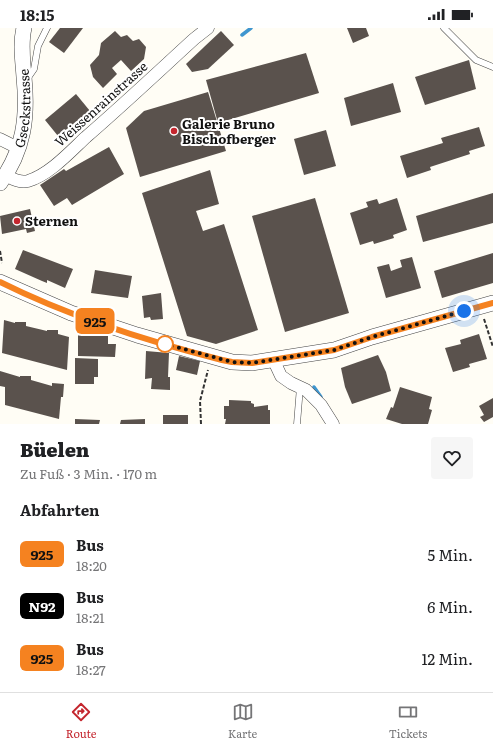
<!DOCTYPE html>
<html lang="de">
<meta charset="utf-8">
<style>
body{margin:0;font-family:Literata,serif;background:#f6f6f6;color:#202124;height:100vh;display:flex;flex-direction:column;font-size:15px;white-space:nowrap}
*{box-sizing:border-box;margin:0}
p{font-size:13px;color:#757577}
.icon{flex:none;width:22px;height:22px;fill:none;stroke:currentColor;stroke-width:2;stroke-linecap:round;stroke-linejoin:round}
.map{position:relative;height:396px;overflow:hidden}
.drawer{display:flex;flex-direction:column;background:#fff;flex:1}
.drawer>*{flex:none}
.badge{padding:0 8px;border-radius:6px;font-size:14px;line-height:26px}
.you{position:absolute;width:20px;height:20px;margin:-10px;border:3px solid #fff;border-radius:50%;background:#1a73e8;box-shadow:0 0 0 6px #1a73e833}
.map>.badge{position:absolute;translate:-50% -50%;box-shadow:0 0 0 2px #fff}
h2{padding:0 20px;font-size:15px;line-height:36px}
.round{display:grid;place-items:center;flex:none;width:42px;height:42px;border-radius:4px;background:#f6f6f6}
.headline{display:flex;align-items:center;justify-content:space-between;height:68px;padding:0 20px}
h1{font-size:19px;font-weight:800;line-height:30px}
ul{padding:0;list-style:none}
li{display:flex;align-items:center;gap:12px;height:52px;padding:0 20px}
li div{flex:1}
li b{display:block;font-size:15px}
li em{font-style:normal}
li .badge{min-width:44px;font-weight:700;text-align:center}
.status{display:flex;justify-content:space-between;align-items:center;height:28px;padding:0 20px;background:#fff;direction:ltr}
.status svg{height:11px;fill:currentColor}
.tabs{display:flex;justify-content:space-around;align-items:center;height:56px;border-top:1px solid #e0e0e0;background:#fff;font-size:11px;color:#757577}
.tabs a{display:grid;justify-items:center;gap:2px}
.tabs .on{color:#c4262e}
.map>svg:first-child{display:block}
.lines{fill:none;stroke-linecap:round;stroke-linejoin:round}
.stream{stroke:#3f96cf;stroke-width:3.5}
.building{fill:#5a524d}
.service-casing{stroke:#444;stroke-width:7}
.minor-casing{stroke:#444;stroke-width:13}
.tertiary-casing{stroke:#444;stroke-width:16}
.path{stroke:#333;stroke-width:2;stroke-dasharray:4 2;stroke-linecap:butt}
.service{stroke:#fff;stroke-width:6}
.minor{stroke:#fff;stroke-width:12}
.tertiary{stroke:#fff;stroke-width:15}
.line-casing{stroke:#fff;stroke-width:9}
.line{stroke:#f58220;stroke-width:6}
.walk{stroke:#111;stroke-width:4;stroke-dasharray:0 7.2}
.poi-dot{fill:#c4262e;stroke:#fff;stroke-width:1.5}
.stop-dot{fill:#fff;stroke:#f58220;stroke-width:2}
.labels{text-anchor:middle;stroke-width:4;stroke-linejoin:round;paint-order:stroke}
.street-label{font-size:13px;fill:#111;stroke:#fff}
.poi-label{font-size:13px;font-weight:bold;fill:#111;stroke:#fff;text-anchor:start}
</style>
<div class="status"><b>18:15</b><svg viewBox="0 0 49 12"><path d="M0 12V9h3v3zM5 12V6h3v6zM10 12V3h3v9zM15 12V0h3v12zM26 1h20v11H26zM47 4h2v5h-2z"/></svg></div>
<div class="map">
<svg width="493" height="396" viewBox="0 0 493 396">
<rect width="100%" height="100%" fill="#fffdf5"/>
<g class="lines">
<g class="stream">
<path d="M242 7 251 0"/>
<path d="M314 359 321 369"/>
</g>
</g>
<g class="building">
<path d="M60 0H83L64 25 49 14Z"/>
<path d="M347 0H366L369 8 353 15Z"/>
<path d="M115 3 121 9 127 7 133 13 139 11 146 19 144 31 131 43 121 32 112 40 117 46 103 60 93 49 90 37 99 27 101 15Z"/>
<path d="M221 3 234 17 208 41 192 44 186 36Z"/>
<path d="M306 25 319 65 218 95 206 52Z"/>
<path d="M469 32 476 61 425 77 415 49Z"/>
<path d="M393 55 401 84 351 98 344 70Z"/>
<path d="M208 64 226 123 140 149 126 100 144 83Z"/>
<path d="M76 66 90 83 58 108 45 92Z"/>
<path d="M479 99 485 118 469 123 470 126 430 139 431 142 407 150 400 128 443 115 441 110Z"/>
<path d="M326 102 336 138 304 147 294 111Z"/>
<path d="M109 119 124 146 72 177 67 170 54 178 40 157 64 141 66 143Z"/>
<path d="M210 142 219 176 196 183 203 203 224 196 258 302 216 316 187 308 142 165Z"/>
<path d="M493 165V195L423 214 416 188Z"/>
<path d="M315 170 349 285 285 304 252 188Z"/>
<path d="M397 170 407 202 393 207 394 210 374 216 373 213 360 217 350 185 368 179 366 174 377 171 379 176Z"/>
<path d="M30 181 35 203 27 205 26 201 2 206 0 188Z"/>
<path d="M23 222 73 241 65 260 47 252V255L42 253 15 241Z"/>
<path d="M493 225V255L442 270 434 243Z"/>
<path d="M412 229 421 260 386 270 377 239 389 236 391 243 402 239 400 232Z"/>
<path d="M95 242 132 248 128 270 91 265Z"/>
<path d="M161 265 163 291 151 292 150 289 144 290 142 268Z"/>
<path d="M4 292 15 295V294H26V298L47 303V302H58V306L69 309 67 342 2 325Z"/>
<path d="M78 304 108 306V316H116L115 329 78 328Z"/>
<path d="M479 306 487 331 469 336 470 339 453 344 445 320 461 316 460 312Z"/>
<path d="M146 323 169 325 168 349H170V362L151 361 152 350 145 351Z"/>
<path d="M378 327 386 344 391 363 352 376 345 359 341 340Z"/>
<path d="M179 328 200 333 197 347 176 342Z"/>
<path d="M75 330 98 331V349H94V356H75Z"/>
<path d="M0 343 20 349V348H31V352L52 358V355L64 356 63 369H61L59 391 5 377V359L0 358Z"/>
<path d="M400 359 432 369 429 381 432 382 428 396H402L386 391 391 379 393 380Z"/>
<path d="M493 370V389L484 394 480 389 484 387 479 378Z"/>
<path d="M229 372 251 373V375L254 376V379L268 377V382H270V396H225L226 391H224V378H229Z"/>
<rect x="163" y="387" width="25" height="9"/>
<path d="M75 391 100 392 99 396H75Z"/>
<path d="M145 391V396H120L121 392Z"/>
</g>
<g class="lines">
<g class="service-casing">
<g id="service">
<path d="M444 0 476 32 493 39"/>
<path d="M27 51 34 41 38 18 47 0"/>
<path d="M297 396 300 359"/>
</g>
</g>
<g class="minor-casing">
<g id="minor">
<path d="M0 111 18 120"/>
<path d="M5 147C13 151 20 155 28 153 49 147 70 124 86 109 123 77 158 44 194 11L208 0"/>
<path d="M274 333 281 348 291 355 306 362 321 377 333 396"/>
</g>
</g>
<g class="tertiary-casing">
<g id="tertiary">
<path id="s1" d="M0 155C24 122 28 89 24 49 23 33 20 16 24 0"/>
<path d="M0 254 71 285 137 307 232 334 252 335 334 322 372 309 493 275"/>
</g>
</g>
<g class="path">
<path d="M0 223 2 235"/>
<path d="M484 291 493 319"/>
<path d="M201 396 200 373 208 342"/>
</g>
<use href="#service" class="service"/>
<use href="#minor" class="minor"/>
<use href="#tertiary" class="tertiary"/>
</g>
<g class="lines">
<g class="line-casing">
<path id="line" d="M0 254C70 289 146 313 222 332L232 334 252 335 334 322 372 309 493 275"/>
</g>
<use href="#line" class="line"/>
<path class="walk" d="M165 316 232 334 252 335 334 322 372 309 464 283"/>
</g>
<g class="poi-dot">
<circle cx="174" cy="103" r="4"/>
<circle cx="17" cy="193" r="4"/>
</g>
<circle class="stop-dot" cx="165" cy="316" r="8"/>
<g class="labels">
<g class="street-label">
<text transform="translate(101 76) rotate(-42)" y="5">Weissenrainstrasse</text>
<text dy="5" stroke="none"><textPath href="#s1" startOffset="80">Gseckstrasse</textPath></text>
</g>
<g class="poi-label">
<text x="182" y="101">Galerie Bruno<tspan x="182" dy="15">Bischofberger</tspan></text>
<text x="25" y="198">Sternen</text>
</g>
</g>
</svg>
<div class="you" style="left:464px;top:283px"></div>
<b class="badge" style="left:95px;top:293px;background:#f58220;color:#111">925</b>
</div>
<section class="drawer">
<div class="headline"><div><h1>Büelen</h1><p>Zu Fuß · 3 Min. · 170 m</p></div><a class="round"><svg class="icon" aria-label="heart" viewBox="0 0 24 24"><path d="M12 20l-8-8c-3-5 5-10 8-4 3-6 11-1 8 4z"/></svg></a></div>
<h2>Abfahrten</h2>
<ul>
<li><span class="badge" style="background:#f58220;color:#111">925</span><div><b>Bus</b><p>18:20</p></div><em>5 Min.</em></li>
<li><span class="badge" style="background:#000;color:#fff">N92</span><div><b>Bus</b><p>18:21</p></div><em>6 Min.</em></li>
<li><span class="badge" style="background:#f58220;color:#111">925</span><div><b>Bus</b><p>18:27</p></div><em>12 Min.</em></li>
</ul>
</section>
<nav class="tabs">
<a class="on"><svg class="icon" aria-label="directions" viewBox="0 0 24 24"><path d="M12 3l9 9-9 9-9-9zM9 14v-3h6M13 9l2 2-2 2"/></svg>Route</a>
<a><svg class="icon" aria-label="map" viewBox="0 0 24 24"><path d="M3 6l6-2 6 2 6-2v14l-6 2-6-2-6 2zM9 4v14M15 6v14"/></svg>Karte</a>
<a><svg class="icon" aria-label="tickets" viewBox="0 0 24 24"><path d="M3 7h18v10H3zM15 7v10"/></svg>Tickets</a>
</nav>
